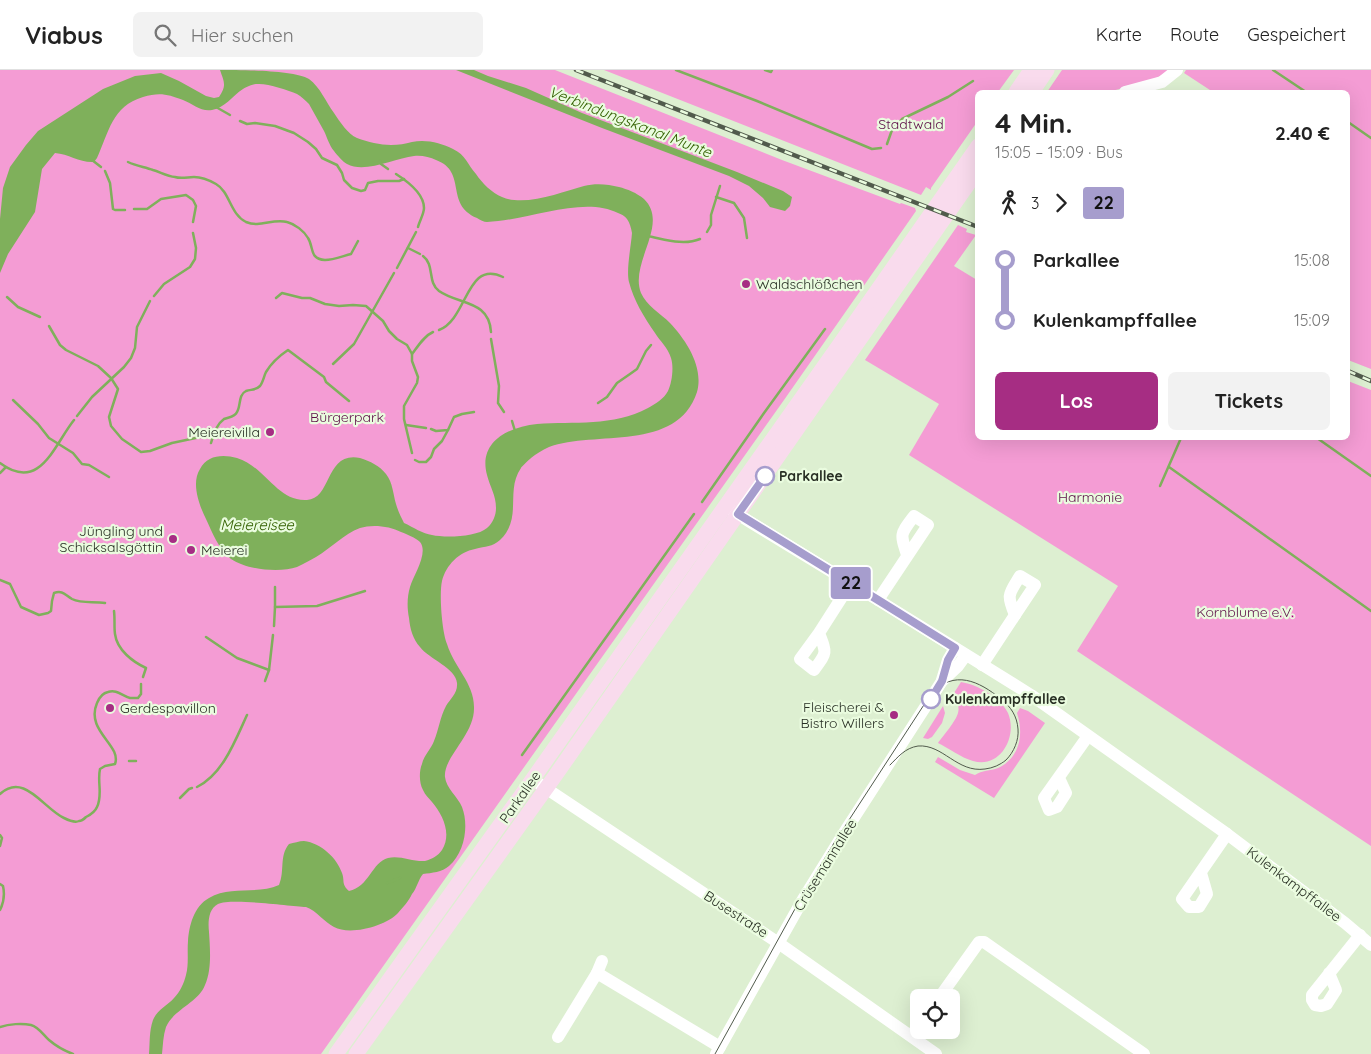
<!DOCTYPE html>
<html lang="de">
<meta charset="utf-8">
<style>
body{margin:0;font-family:Quicksand,sans-serif;background:#f2f2f2;color:#222;height:100vh;display:flex;flex-direction:column;font-size:19px;white-space:nowrap}
*{box-sizing:border-box;margin:0}
p{font-size:16px;color:#767676}
.icon{flex:none;width:28px;height:28px;fill:none;stroke:currentColor;stroke-width:2;stroke-linecap:round;stroke-linejoin:round}
.map{position:relative;flex:1;overflow:hidden}
.panel{position:absolute;left:975px;top:20px;width:375px;height:350px;display:flex;flex-direction:column;background:#fff;border-radius:8px;box-shadow:0 5px 20px #0002}
.panel>*{flex:none}
.badge{padding:0 10px;border-radius:4px;font-size:18px;line-height:32px}
.fabs{position:absolute;left:910px;top:919px;display:grid;gap:10px}
.fabs a{display:grid;place-items:center;width:50px;height:50px;border-radius:8px;background:#fff;box-shadow:0 5px 20px #0002;font-size:25px}
.map>.badge{position:absolute;translate:-50% -50%;box-shadow:0 0 0 2px #fff}
.legs{display:flex;align-items:center;gap:8px;height:55px;padding:0 20px;font-size:16px}
.legs p{margin-inline-start:auto}
.headline{display:flex;align-items:center;justify-content:space-between;height:85px;padding:0 20px}
h1{font-size:28px;font-weight:700;line-height:38px}
.primary-button{display:flex;gap:10px;margin-top:auto;padding:10px 20px}
.primary-button a{flex:1;height:58px;border-radius:8px;background:#a62d83;color:#fff;font-size:20px;font-weight:700;line-height:58px;text-align:center}
.primary-button a+a{background:#f2f2f2;color:#222}
ul{padding:0 20px;list-style:none}
li{display:flex;align-items:center;gap:18px;height:60px;font-size:19px}
li i{display:grid;place-items:center;width:8px;height:100%;margin:0 6px;background:currentColor}
li i::after{content:'';width:12px;height:12px;margin:-6px;border:4px solid;border-radius:50%;background:#fff}
li p{margin-inline-start:auto}
li:first-child i{background:linear-gradient(#0000 50%,currentColor 0)}
li:last-child i{background:linear-gradient(currentColor 50%,#0000 0)}
header{display:flex;align-items:center;gap:30px;box-sizing:border-box;height:70px;padding:0 25px;background:#fff;border-bottom:1px solid #e0e0e0}
header strong{font-size:24px}
nav{display:flex;gap:28px;margin-inline-start:auto;font-size:18px}
.search{width:350px;height:45px;background:#f2f2f2;display:flex;align-items:center;gap:12px;box-sizing:border-box;padding:0 18px;border-radius:8px;color:#767676;font-size:19px}
.map>svg:first-child{display:block}
.green{fill:#f49cd4}
.water{fill:#7fb05b}
.lines{fill:none;stroke-linecap:round;stroke-linejoin:round}
.stream{stroke:#7fb05b;stroke-width:2.5}
.minor{stroke:#fff;stroke-width:12}
.major{stroke:#f9dbed;stroke-width:15}
.tram{stroke:#515b4c;stroke-width:1}
.rail-casing{stroke:#515b4c;stroke-width:4.5}
.rail{stroke:#eafcdf;stroke-width:2.5;stroke-dasharray:8;stroke-linecap:butt}
.line-1-casing{stroke:#fff;stroke-width:11}
.line-1{stroke:#a69dcd;stroke-width:8}
.poi-dot{fill:#a62d83;stroke:#eafcdf;stroke-width:2}
.stop-1-dot{fill:#fff;stroke:#a69dcd;stroke-width:2.5}
.labels{text-anchor:middle;stroke-width:4.5;stroke-linejoin:round;paint-order:stroke}
.park-label{font-size:14px;fill:#5d0f48;stroke:#eafcdf}
.poi-label{font-size:14px;fill:#282f24;stroke:#eafcdf;text-anchor:start}
.stop-label{font-size:14px;font-weight:bold;fill:#282f24;stroke:#eafcdf;text-anchor:start}
.street-label{font-size:14px;fill:#282f24;stroke:#eafcdf}
.water-label{font-size:15px;font-style:italic;fill:#336000;stroke:#eafcdf}
</style>
<header>
<strong>Viabus</strong>
<div class="search"><svg class="icon" aria-label="search" viewBox="0 0 24 24"><circle cx="10" cy="10" r="6"/><path d="M15 15l6 6"/></svg>Hier suchen</div>
<nav><a>Karte</a><a>Route</a><a>Gespeichert</a></nav>
</header>
<div class="map">
<svg width="1371" height="984" viewBox="0 0 1371 984">
<rect width="100%" height="100%" fill="#ddefd1"/>
<g class="green">
<path d="M0 0H555L782 90 900 134 901 133 915 138 916 141 784 330 321 984H0Z"/>
<path d="M604 0H1014L998 22H978L977 52 931 118V120L926 117 921 125Z"/>
<path d="M1062 0H1170L1153 10 1108 22H1047Z"/>
<path d="M1186 0H1371V299L1348 290V22H1213L1184 3Z"/>
<path d="M958 155 967 159 966 162 976 165 954 196 977 210 978 368H1348V311L1371 320V776L1077 581 1118 516 909 385 939 334 865 290Z"/>
<path d="M961 612C978 615 1000 627 1008 643 1018 667 1000 699 973 691 962 688 948 678 938 673 943 666 956 651 958 643 960 636 956 629 954 623Z"/>
<path d="M943 636 945 643 942 653 932 667 928 669 923 668Z"/>
<path d="M1020 638 1028 641 1045 653 994 728 935 692 938 687 960 700 975 705C982 700 990 701 998 698 1020 688 1024 664 1017 643Z"/>
</g>
<g class="water">
<path d="M220 0C241 0 294 0 309 9 320 17 326 32 334 43 340 52 348 64 357 68 368 72 380 75 391 75 399 75 405 74 412 72 426 69 441 73 453 79 466 85 467 94 476 104 482 113 492 123 502 127 526 137 561 122 584 116 595 113 608 114 619 117 627 119 637 123 644 129 670 154 629 193 641 223 646 235 661 244 670 253 686 270 704 297 697 322 677 383 595 360 549 377 542 380 536 384 531 388 530 389 521 397 521 398 505 421 523 448 500 470 492 477 486 476 475 479 459 482 446 495 442 511 439 524 442 562 447 574 454 597 474 613 474 637 475 665 443 687 445 707 446 718 458 727 462 737 469 755 465 782 449 796 442 802 432 803 423 804 418 810 417 818 412 824 409 831 403 837 398 843 386 856 350 866 334 857 324 852 317 841 306 837 289 836 231 828 218 834 208 839 208 853 209 862 210 879 212 899 205 915 198 933 174 939 166 957 163 966 163 975 162 984H149C150 973 149 961 153 950 157 940 167 936 174 928 180 922 184 913 186 905 189 894 187 882 188 871 189 856 194 836 209 828 230 815 257 825 279 815 285 801 279 786 289 774 294 773 299 771 304 771 321 773 337 788 342 803 345 811 341 814 349 821 369 817 372 792 388 788 400 785 413 792 425 791 432 789 438 786 442 780 452 764 443 745 432 732 429 728 425 725 423 720 419 713 419 701 422 694 424 685 431 679 434 671 439 659 440 647 446 636 450 629 458 623 457 613 456 598 429 589 420 577 413 569 410 559 409 548 407 538 407 527 410 517 413 506 429 483 420 472 416 468 406 464 401 462 390 456 372 454 360 458 344 464 331 478 316 487 310 490 304 494 297 497 280 503 247 500 231 489 219 480 212 462 206 449 199 435 191 413 200 399 207 385 223 384 237 388 266 397 277 432 307 430 332 429 325 381 360 388 370 391 380 396 386 404 393 413 393 424 396 434 398 441 401 447 404 453 413 457 423 464 432 465 445 468 477 467 487 458 493 453 496 445 496 438 496 425 490 417 487 405 478 372 508 357 537 354 574 351 613 357 648 338 655 334 664 329 668 321 672 313 674 297 671 288 668 278 660 271 655 263 644 247 634 231 629 212 626 200 631 177 632 163 631 158 630 153 627 149 625 146 621 144 618 143 583 125 526 151 487 152 484 152 480 150 477 148 444 134 468 102 436 90 430 87 421 85 414 86 395 88 365 104 347 94 343 92 337 85 334 81 329 75 327 67 324 61 319 52 314 43 309 34 305 30 302 27 297 24 288 20 267 13 257 14 253 14 246 17 243 19 232 26 225 38 212 40 201 42 193 34 183 30 168 24 159 22 143 27 112 36 109 62 97 88L94 92C80 93 69 84 55 83L42 99 35 142 8 184 0 203V149L3 118 10 97 26 75 38 61 103 19 135 6 161 3 179 11 206 26 214 28 219 27C227 15 224 12 220 0Z"/>
<path d="M456 0H474L488 6 526 18 582 43 737 102 783 121 792 127 790 136 785 141 770 137 763 128 749 116 729 106 602 58Z"/>
</g>
<g class="lines">
<g class="stream">
<path d="M676 0 757 31 872 79 881 78"/>
<path d="M765 0 771 2 772 0"/>
<path d="M1273 0 1306 22"/>
<path d="M216 37 230 45"/>
<path d="M240 51 247 54 255 53 275 56 294 63 308 72 316 79 322 88 337 95 342 103 344 110 352 118 361 121 365 120 368 113 378 111H399L404 109"/>
<path d="M1348 52 1371 68"/>
<path d="M887 74 892 60 902 49 948 27 973 11"/>
<path d="M92 90 101 97"/>
<path d="M380 91 381 94 388 99"/>
<path d="M128 92C136 96 145 97 153 100 160 102 167 106 175 107 181 109 188 107 194 107 201 107 209 110 216 114 230 122 230 144 246 152 260 158 273 148 287 152 295 154 304 161 308 168 314 177 309 189 325 190 333 190 343 186 351 184L358 171"/>
<path d="M105 101 110 113 113 139 115 140H125"/>
<path d="M396 104C407 111 424 124 424 138 424 144 419 152 418 157"/>
<path d="M716 127 734 133 744 148 747 168"/>
<path d="M134 139H147L161 129 186 125 193 130 196 136 193 152"/>
<path d="M707 162 711 155V145L720 116"/>
<path d="M647 166C664 169 683 176 700 169"/>
<path d="M408 178 420 184"/>
<path d="M423 186C435 195 427 212 439 221 459 235 489 230 491 262"/>
<path d="M397 198 416 162"/>
<path d="M154 226 164 214 190 197 195 189 196 178 193 163"/>
<path d="M7 227 18 237 40 247"/>
<path d="M276 228 282 223 302 228H310L325 234 339 236 353 235 366 236 383 251 389 261 397 269 407 275 412 284V291L418 307 417 313 404 336V349L412 383"/>
<path d="M49 256 60 275 66 280 98 296 111 308 118 319 109 347 111 356 122 369 141 382 150 381 172 373 205 366"/>
<path d="M439 260C468 249 466 189 503 207"/>
<path d="M491 269 499 316 498 333 504 342"/>
<path d="M412 284C418 276 424 266 433 262"/>
<path d="M333 294 354 274 394 203"/>
<path d="M13 330 38 354 49 368 73 383 82 394 89 395 109 407"/>
<path d="M598 333 607 327 617 313 630 304 637 299 646 281 651 275"/>
<path d="M77 346 92 327 124 297 131 288 135 278 137 257 150 231"/>
<path d="M512 351 515 361"/>
<path d="M406 355 426 358"/>
<path d="M431 359 436 361 448 360 454 347 462 344 474 342"/>
<path d="M1317 368 1371 406"/>
<path d="M211 373C213 365 217 354 224 349 229 347 235 347 237 342 241 336 238 325 246 321 251 319 255 321 260 316 263 312 264 306 266 302 272 292 279 286 288 280L324 307 326 312 349 331"/>
<path d="M415 390 419 392H426L431 387 434 379 442 371 448 360"/>
<path d="M0 393C40 423 54 375 74 350"/>
<path d="M1169 397 1371 541"/>
<path d="M0 403 6 397"/>
<path d="M1160 416 1181 368"/>
<path d="M702 432 764 343 825 259"/>
<path d="M0 510 10 514 21 537 39 545 48 543 51 541 52 531 54 523C63 520 65 525 72 529 82 534 94 531 105 533"/>
<path d="M275 537 317 536 365 521"/>
<path d="M114 541C115 549 114 557 115 564 117 580 133 592 146 598L143 607"/>
<path d="M274 556 275 537V517"/>
<path d="M206 567 237 588 269 600"/>
<path d="M265 611 269 600 273 565"/>
<path d="M522 685 694 444"/>
<path d="M129 691H136"/>
<path d="M197 717C223 704 235 671 247 645"/>
<path d="M0 724C24 702 43 738 64 748 68 750 75 753 79 751 82 751 84 749 86 747 90 745 95 742 97 737 103 725 97 712 100 699L105 696 115 694C122 675 85 661 97 633 99 628 103 623 108 622 117 619 122 626 130 628 131 628 137 628 138 628L141 624V614"/>
<path d="M180 728 189 719 192 718"/>
<path d="M0 765 2 768 0 776"/>
<path d="M387 813 400 808"/>
<path d="M0 814 3 816C5 825 4 832 0 840"/>
<path d="M0 957C9 954 22 953 31 955 39 957 44 966 49 970 56 976 65 981 73 984"/>
</g>
<g class="minor">
<path d="M1125 22 1162 12 1177 0"/>
<path d="M731 440 750 452 878 530 1031 625 1227 764 1345 853 1371 875"/>
<path d="M1020 506 1035 515 1015 545C1006 524 1009 524 1020 506Z"/>
<path d="M878 530 928 455 914 446C900 465 900 463 907 485"/>
<path d="M819 563C827 584 827 582 814 600L800 589 819 563 851 513"/>
<path d="M982 595 1015 545"/>
<path d="M942 610 948 590 955 578"/>
<path d="M1059 708 1066 723 1057 737 1049 740 1044 728 1088 666"/>
<path d="M532 709 777 872 936 984"/>
<path d="M1201 803 1207 824 1199 837H1189L1182 829 1227 764"/>
<path d="M597 903 602 891"/>
<path d="M1329 903 1336 920 1327 934 1321 936 1315 935 1312 930V925L1360 865"/>
<path d="M939 928 979 872H984L1144 984"/>
<path d="M911 966 919 955"/>
<path d="M558 967 597 903 720 977"/>
<path d="M716 984 802 831 844 763 942 611 958 596 966 585"/>
</g>
<g class="major">
<path d="M1016 22 1031 0"/>
<path d="M1032 22 1047 0"/>
<path d="M336 984 520 727 844 268 978 76"/>
<path d="M356 984 555 706 978 100"/>
</g>
<path class="tram" d="M715 984 801 828 834 773 931 624C954 599 979 611 1001 629 1011 637 1017 646 1018 659 1019 670 1014 682 1006 690 1000 695 993 698 985 699 957 703 943 674 918 676 905 678 898 687 890 695"/>
<g class="rail-casing">
<g id="rail">
<path d="M576 0 978 157"/>
<path d="M1348 301 1371 311"/>
</g>
</g>
<use href="#rail" class="rail"/>
</g>
<g class="lines">
<g class="line-1-casing">
<path id="line-1" d="M765 406 738 444 878 530 955 578 948 590 942 611 931 629"/>
</g>
<use href="#line-1" class="line-1"/>
</g>
<g class="poi-dot">
<circle cx="746" cy="214" r="5"/>
<circle cx="270" cy="362" r="5"/>
<circle cx="173" cy="469" r="5"/>
<circle cx="191" cy="480" r="5"/>
<circle cx="110" cy="638" r="5"/>
<circle cx="894" cy="645" r="5"/>
</g>
<g class="stop-1-dot">
<circle cx="765" cy="406" r="9"/>
<circle cx="931" cy="629" r="9"/>
</g>
<g class="labels">
<g class="park-label">
<text x="911" y="59">Stadtwald</text>
<text x="347" y="352">Bürgerpark</text>
<text x="1090" y="432">Harmonie</text>
<text x="1245" y="547">Kornblume e.V.</text>
</g>
<g class="poi-label">
<text x="756" y="219">Waldschlößchen</text>
<text x="260" y="367" text-anchor="end">Meiereivilla</text>
<text x="163" y="466" text-anchor="end">Jüngling und<tspan x="163" dy="16">Schicksalsgöttin</tspan></text>
<text x="201" y="485">Meierei</text>
<text x="884" y="642" text-anchor="end">Fleischerei &amp;<tspan x="884" dy="16">Bistro Willers</tspan></text>
<text x="120" y="643">Gerdespavillon</text>
</g>
<g class="stop-label">
<text x="779" y="411">Parkallee</text>
<text x="945" y="634">Kulenkampffallee</text>
</g>
<g class="street-label">
<text transform="translate(520 727) rotate(-55)" y="5">Parkallee</text>
<text transform="translate(825 795) rotate(-58)" y="5">Crüsemannallee</text>
<text transform="translate(1294 814) rotate(37)" y="5">Kulenkampffallee</text>
<text transform="translate(736 844) rotate(33)" y="5">Busestraße</text>
</g>
<g class="water-label">
<text transform="translate(630 52) rotate(21)" y="5">Verbindungskanal Munte</text>
<text x="257" y="460">Meiereisee</text>
</g>
</g>
</svg>
<div class="fabs">
<a><svg class="icon" aria-label="locate" viewBox="0 0 24 24"><circle cx="12" cy="12" r="6"/><path d="M12 2v4M12 18v4M2 12h4M18 12h4"/></svg></a>
</div>
<b class="badge" style="left:851px;top:513px;background:#a69dcd;color:#111">22</b>
<section class="panel">
<div class="headline"><div><h1>4 Min.</h1><p>15:05 – 15:09 · Bus</p></div><b>2.40 €</b></div>
<div class="legs"><svg class="icon" aria-label="walk" viewBox="0 0 24 24"><circle cx="13" cy="4" r="2"/><path d="M13 8l-2 6 4 7M11 14l-3 7M7 12l3-4h3l4 4"/></svg>3<svg class="icon" aria-label="forward" viewBox="0 0 24 24"><path d="M9 5l7 7-7 7"/></svg><b class="badge" style="background:#a69dcd;color:#111">22</b></div>
<ul>
<li><i style="color:#a69dcd"></i><b>Parkallee</b><p>15:08</p></li>
<li><i style="color:#a69dcd"></i><b>Kulenkampffallee</b><p>15:09</p></li>
</ul>
<div class="primary-button"><a>Los</a><a>Tickets</a></div>
</section>
</div>
